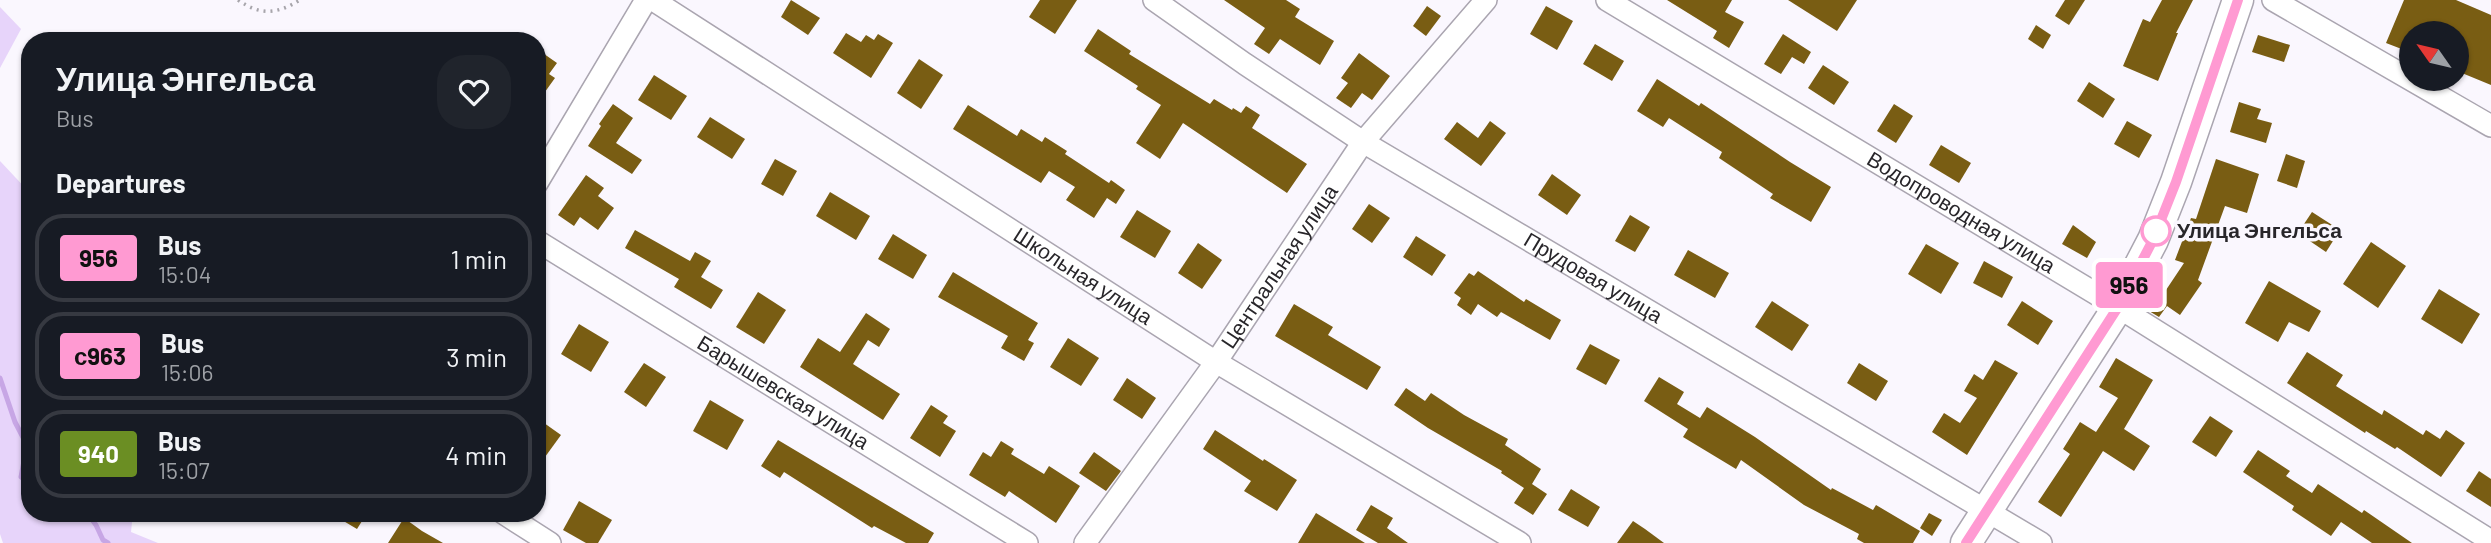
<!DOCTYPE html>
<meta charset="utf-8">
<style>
body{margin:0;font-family:Barlow,sans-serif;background:#20242c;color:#f1f3f6;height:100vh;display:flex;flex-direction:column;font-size:26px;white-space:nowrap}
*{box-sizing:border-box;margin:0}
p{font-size:23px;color:#9ea1a6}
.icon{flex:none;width:38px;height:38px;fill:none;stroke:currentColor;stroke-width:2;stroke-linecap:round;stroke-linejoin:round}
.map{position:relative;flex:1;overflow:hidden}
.side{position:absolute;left:21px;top:32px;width:525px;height:490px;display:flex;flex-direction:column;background:#171b24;border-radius:28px;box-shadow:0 2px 5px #0004}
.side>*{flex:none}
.badge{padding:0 14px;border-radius:5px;font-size:24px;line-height:46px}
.needle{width:46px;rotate:304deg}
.buttons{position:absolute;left:2399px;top:21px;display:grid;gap:14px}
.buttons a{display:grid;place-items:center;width:70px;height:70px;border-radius:50%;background:#171b24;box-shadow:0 2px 5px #0004;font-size:35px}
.map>.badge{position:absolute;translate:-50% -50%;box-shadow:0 0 0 4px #fff}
h2{padding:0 35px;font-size:26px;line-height:63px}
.round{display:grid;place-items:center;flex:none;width:74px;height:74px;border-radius:28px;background:#20242c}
.overview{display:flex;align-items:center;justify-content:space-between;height:119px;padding:0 35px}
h1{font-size:33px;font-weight:600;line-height:52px}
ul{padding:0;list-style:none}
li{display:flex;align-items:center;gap:21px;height:88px;margin:0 14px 10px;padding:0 21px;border:4px solid #363941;border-radius:28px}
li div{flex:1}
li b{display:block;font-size:26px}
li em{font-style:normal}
li .badge{min-width:77px;font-weight:700;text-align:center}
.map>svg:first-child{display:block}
.green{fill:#e7d4fa}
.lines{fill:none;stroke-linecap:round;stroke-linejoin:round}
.stream{stroke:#c7a6e5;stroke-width:5}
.building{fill:#795d13}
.street-casing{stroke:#aaa5b0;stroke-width:24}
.secondary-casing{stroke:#aaa5b0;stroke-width:33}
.path{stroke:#a7a5ab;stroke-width:3.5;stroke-dasharray:2 5;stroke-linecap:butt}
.street{stroke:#fff;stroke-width:21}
.secondary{stroke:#fff;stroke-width:30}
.line-casing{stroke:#fff;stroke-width:16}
.line{stroke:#ff9ad2;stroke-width:10}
.stop-dot{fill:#fff;stroke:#ff9ad2;stroke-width:3.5}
.labels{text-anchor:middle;stroke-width:7;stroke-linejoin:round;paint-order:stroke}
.street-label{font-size:21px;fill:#28262a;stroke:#faf7fe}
.stop-label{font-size:21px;font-weight:bold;fill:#28262a;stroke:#faf7fe;text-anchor:start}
</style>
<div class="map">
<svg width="2491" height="543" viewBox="0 0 2491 543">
<rect width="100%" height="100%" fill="#faf7fe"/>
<g class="green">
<path d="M0 7 21 29 0 68Z"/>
<path d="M0 161 30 193V513H133L131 532 158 543H3L0 534Z"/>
</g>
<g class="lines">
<g class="stream">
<path d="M0 378 15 422 27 445 21 477 30 485"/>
<path d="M46 513 55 517 63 513"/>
<path d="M87 513 96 525 103 540 108 543"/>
</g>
</g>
<g class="building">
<path d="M791 0 820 18 808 35 781 17Z"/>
<path d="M1040 0H1077L1055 34 1029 17Z"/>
<path d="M1224 0H1286L1300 9 1295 17 1334 41 1320 65 1280 39 1269 54 1254 44 1265 28Z"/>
<path d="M1667 0H1732L1725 12 1744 22 1729 48 1713 38 1717 31Z"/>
<path d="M1788 0H1857L1837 31Z"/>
<path d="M2065 0H2085L2069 25 2055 16Z"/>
<path d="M2162 0H2193L2176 33H2178L2158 81 2123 66 2143 19 2150 22Z"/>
<path d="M2404 0H2456L2491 15V85L2457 71V33H2412V53L2386 43Z"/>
<path d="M1427 6 1441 16 1426 36 1413 26Z"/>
<path d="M1546 6 1573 21 1557 50 1530 34Z"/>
<path d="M2036 25 2051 35 2043 49 2028 39Z"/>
<path d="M1098 29 1131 51 1129 54 1210 104 1214 99 1232 110 1233 108 1241 113 1246 106 1260 115 1252 128 1307 164 1287 193 1183 123 1160 159 1136 143 1161 105 1136 89 1138 86 1084 51Z"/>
<path d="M846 33 861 42 866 35 874 40 878 34 893 43 871 78 833 53Z"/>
<path d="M1783 34 1811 52 1804 64 1792 57 1781 74 1764 64Z"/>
<path d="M2258 35 2290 45 2284 62 2252 52Z"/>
<path d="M1595 44 1624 61 1612 81 1583 64Z"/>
<path d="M537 49 557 63 549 74 555 78 537 103Z"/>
<path d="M1359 53 1390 76 1372 100 1362 93 1351 108 1336 98 1348 83 1341 78Z"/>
<path d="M919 59 943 75 921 109 897 93Z"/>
<path d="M1823 65 1849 82 1834 105 1808 88Z"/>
<path d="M654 75 687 96 671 120 638 100Z"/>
<path d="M1657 79 1699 106 1701 103 1790 162 1831 187 1811 222 1770 198 1773 194 1719 158 1722 152 1669 118 1663 127 1637 111Z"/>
<path d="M2089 82 2115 99 2103 118 2077 101Z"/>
<path d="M2239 102 2261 109 2257 119 2272 123 2266 143 2230 132Z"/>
<path d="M613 104 633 118 616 143 642 160 632 174 588 146 601 126 599 124Z"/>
<path d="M1894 104 1913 116 1896 143 1877 131Z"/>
<path d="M968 105 1017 136 1021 129 1042 142 1045 137 1067 151 1065 154 1109 183 1111 180 1125 190 1116 204 1107 198 1094 218 1066 200 1075 187 1049 171 1041 183 953 129Z"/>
<path d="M710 117 745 139 732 159 697 137Z"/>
<path d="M1490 121 1506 133 1481 166 1444 139 1457 122 1478 138Z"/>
<path d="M2127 121 2152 135 2139 158 2114 144Z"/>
<path d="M1941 145 1971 163 1959 183 1929 165Z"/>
<path d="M2286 154 2305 161 2297 188 2277 181Z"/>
<path d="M775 159 797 171 783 196 761 184Z"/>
<path d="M2216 159 2259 174 2247 213 2225 206 2198 280 2202 283 2180 315 2167 306 2159 317 2139 305 2153 281 2166 290 2184 263 2175 260 2191 218 2196 219Z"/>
<path d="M1552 174 1581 195 1567 215 1538 195Z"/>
<path d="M586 175 604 188 598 196 614 208 598 230 580 217 574 226 558 215Z"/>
<path d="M830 192 870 216 856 240 816 216Z"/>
<path d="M1369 204 1390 218 1372 243 1352 229Z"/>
<path d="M1137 210 1171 231 1155 258 1120 237Z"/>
<path d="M2312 212 2340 230 2326 252 2298 233Z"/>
<path d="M1630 215 1650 227 1635 252 1615 241Z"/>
<path d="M2073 225 2096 242 2087 258 2062 244Z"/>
<path d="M635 230 690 261 695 252 711 261 701 277 723 290 711 309 674 287 679 279 625 248Z"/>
<path d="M893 234 927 255 913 279 878 259Z"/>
<path d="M1416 236 1446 255 1432 276 1403 257Z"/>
<path d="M2371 242 2406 266 2378 308 2343 284Z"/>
<path d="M1198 243 1222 260 1202 289 1178 273Z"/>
<path d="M1926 244 1959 263 1941 294 1908 274Z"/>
<path d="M1688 250 1729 273 1715 298 1674 275Z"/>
<path d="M1984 261 2013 277 2002 298 1973 283Z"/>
<path d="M1478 271 1524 302 1526 299 1561 320 1550 340 1501 312 1497 317 1478 304 1471 315 1457 305 1461 298 1454 293 1469 273 1474 276Z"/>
<path d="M953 272 1038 323 1028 340 1034 343 1024 361 1001 348 1008 336 938 297Z"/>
<path d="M2269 281 2321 311 2309 332 2289 322 2278 342 2245 323Z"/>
<path d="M2439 289 2480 314 2462 344 2421 319Z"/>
<path d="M758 292 786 310 764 344 736 327Z"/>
<path d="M1772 301 1809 325 1792 351 1755 327Z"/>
<path d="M2022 301 2053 321 2038 345 2007 325Z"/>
<path d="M1294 304 1333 327 1328 335 1381 367 1367 390 1275 336Z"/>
<path d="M866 313 890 329 879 347 868 340 853 364 900 394 883 420 800 367 818 338 840 352Z"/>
<path d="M579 324 609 342 591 372 561 354Z"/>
<path d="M1068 338 1099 358 1081 386 1050 367Z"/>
<path d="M1590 344 1620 360 1606 385 1576 369Z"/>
<path d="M2307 352 2343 375 2336 386 2382 415 2384 410 2423 435 2426 430 2440 439 2446 430 2465 443 2441 477 2397 447 2395 449 2366 431 2365 433 2287 383Z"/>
<path d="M2116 358 2153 380 2124 429 2150 446 2134 471 2103 451 2061 517 2038 502 2070 454 2063 449 2080 422 2096 432 2118 398 2099 387Z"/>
<path d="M1995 360 2018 373 1967 455 1932 432 1944 413 1960 423 1977 398 1964 391 1974 374 1983 380Z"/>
<path d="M644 363 666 377 646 407 624 392Z"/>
<path d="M1859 363 1888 381 1876 401 1847 383Z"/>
<path d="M1659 377 1684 392 1677 404 1700 418 1707 407 1755 437 1831 490 1832 488 1873 510 1876 505 1920 531 1913 543H1864L1857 539 1859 534 1804 505 1741 460 1736 469 1683 437 1688 429 1644 401Z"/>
<path d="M1127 378 1156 398 1142 419 1113 400Z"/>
<path d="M1406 388 1425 401 1431 393 1464 415 1508 439 1505 445 1541 469 1532 484 1547 494 1533 515 1514 503 1524 488 1501 473 1502 471 1428 428 1394 405Z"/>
<path d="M710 400 744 420 727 450 693 431Z"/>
<path d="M931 405 948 416 943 423 956 431 940 457 910 438Z"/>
<path d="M2210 416 2233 431 2216 457 2192 442Z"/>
<path d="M537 418 561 435 537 468Z"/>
<path d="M1215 430 1263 461 1264 459 1297 480 1277 511 1244 491 1251 481 1203 449Z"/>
<path d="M778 440 934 533 928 543H906L874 526 872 528 784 472 780 478 761 466Z"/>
<path d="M1001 441 1014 449 1011 454 1044 474 1049 466 1080 486 1056 523 1009 491 1005 497 969 475 983 452 991 457Z"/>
<path d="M2258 450 2290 471 2286 476 2312 493 2318 484 2362 513 2364 510 2412 543H2372L2341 522 2331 536 2292 510 2294 506 2243 472Z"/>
<path d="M1094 452 1121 471 1106 491 1079 473Z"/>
<path d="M2479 471 2491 479V507L2466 491Z"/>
<path d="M1571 489 1600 507 1588 527 1558 510Z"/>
<path d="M579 501 612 520 598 543H586L563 530Z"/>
<path d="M1371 505 1393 518 1387 528 1408 543H1378L1356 530Z"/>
<path d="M330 513H367L357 529Z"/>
<path d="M1316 513 1365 543H1298Z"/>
<path d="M1929 513 1942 520 1932 536 1920 528Z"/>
<path d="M404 518 422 531 443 543H388Z"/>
<path d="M1633 521 1645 529 1664 543H1617Z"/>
</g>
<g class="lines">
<g class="street-casing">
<g id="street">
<path id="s1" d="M653 0 1216 362 1520 543"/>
<path id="s2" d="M1154 0 1245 64 1363 142 2041 543"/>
<path id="s3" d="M1607 0 2118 307 2491 541"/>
<path d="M2273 0 2491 126"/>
<path d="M537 183 646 0"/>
<path id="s4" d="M537 241 1027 543"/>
<path d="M503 513 550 543"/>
<path id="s5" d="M1085 543 1216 362 1363 142 1486 0"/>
</g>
</g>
<g class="secondary-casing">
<path id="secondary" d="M1966 543 2118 307 2153 240 2176 182 2238 0"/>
</g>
<path class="path" d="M238 0C261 16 277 14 300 0"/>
<use href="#street" class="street"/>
<use href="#secondary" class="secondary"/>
</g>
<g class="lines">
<g class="line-casing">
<path id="line" d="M1966 543 2118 307 2153 240 2176 182 2238 0"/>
</g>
<use href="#line" class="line"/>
</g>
<circle class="stop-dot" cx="2156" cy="231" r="14"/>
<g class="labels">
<g class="street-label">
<text dy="7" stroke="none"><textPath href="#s3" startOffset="413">Водопроводная улица</textPath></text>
<text dy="7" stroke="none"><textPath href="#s5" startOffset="338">Центральная улица</textPath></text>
<text dy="7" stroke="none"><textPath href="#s1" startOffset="511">Школьная улица</textPath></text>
<text dy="7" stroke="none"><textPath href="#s2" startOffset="520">Прудовая улица</textPath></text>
<text dy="7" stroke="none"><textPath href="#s4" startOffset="289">Барышевская улица</textPath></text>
</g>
<g class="stop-label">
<text x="2177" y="238">Улица Энгельса</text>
</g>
</g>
</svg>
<div class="buttons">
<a><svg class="needle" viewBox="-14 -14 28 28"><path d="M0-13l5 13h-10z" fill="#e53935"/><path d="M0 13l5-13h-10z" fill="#9ea1a6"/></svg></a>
</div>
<b class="badge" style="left:2129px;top:285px;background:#ff9ad2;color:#111">956</b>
<section class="side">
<div class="overview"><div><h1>Улица Энгельса</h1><p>Bus</p></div><a class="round"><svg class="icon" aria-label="heart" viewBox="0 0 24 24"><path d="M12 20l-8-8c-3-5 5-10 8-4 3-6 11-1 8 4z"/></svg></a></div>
<h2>Departures</h2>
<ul>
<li><span class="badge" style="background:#ff9ad2;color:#111">956</span><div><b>Bus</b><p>15:04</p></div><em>1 min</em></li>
<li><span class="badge" style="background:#ff9ad2;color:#111">с963</span><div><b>Bus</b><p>15:06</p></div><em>3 min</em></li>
<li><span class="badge" style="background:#6b8e23;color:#fff">940</span><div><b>Bus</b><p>15:07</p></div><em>4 min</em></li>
</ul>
</section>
</div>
